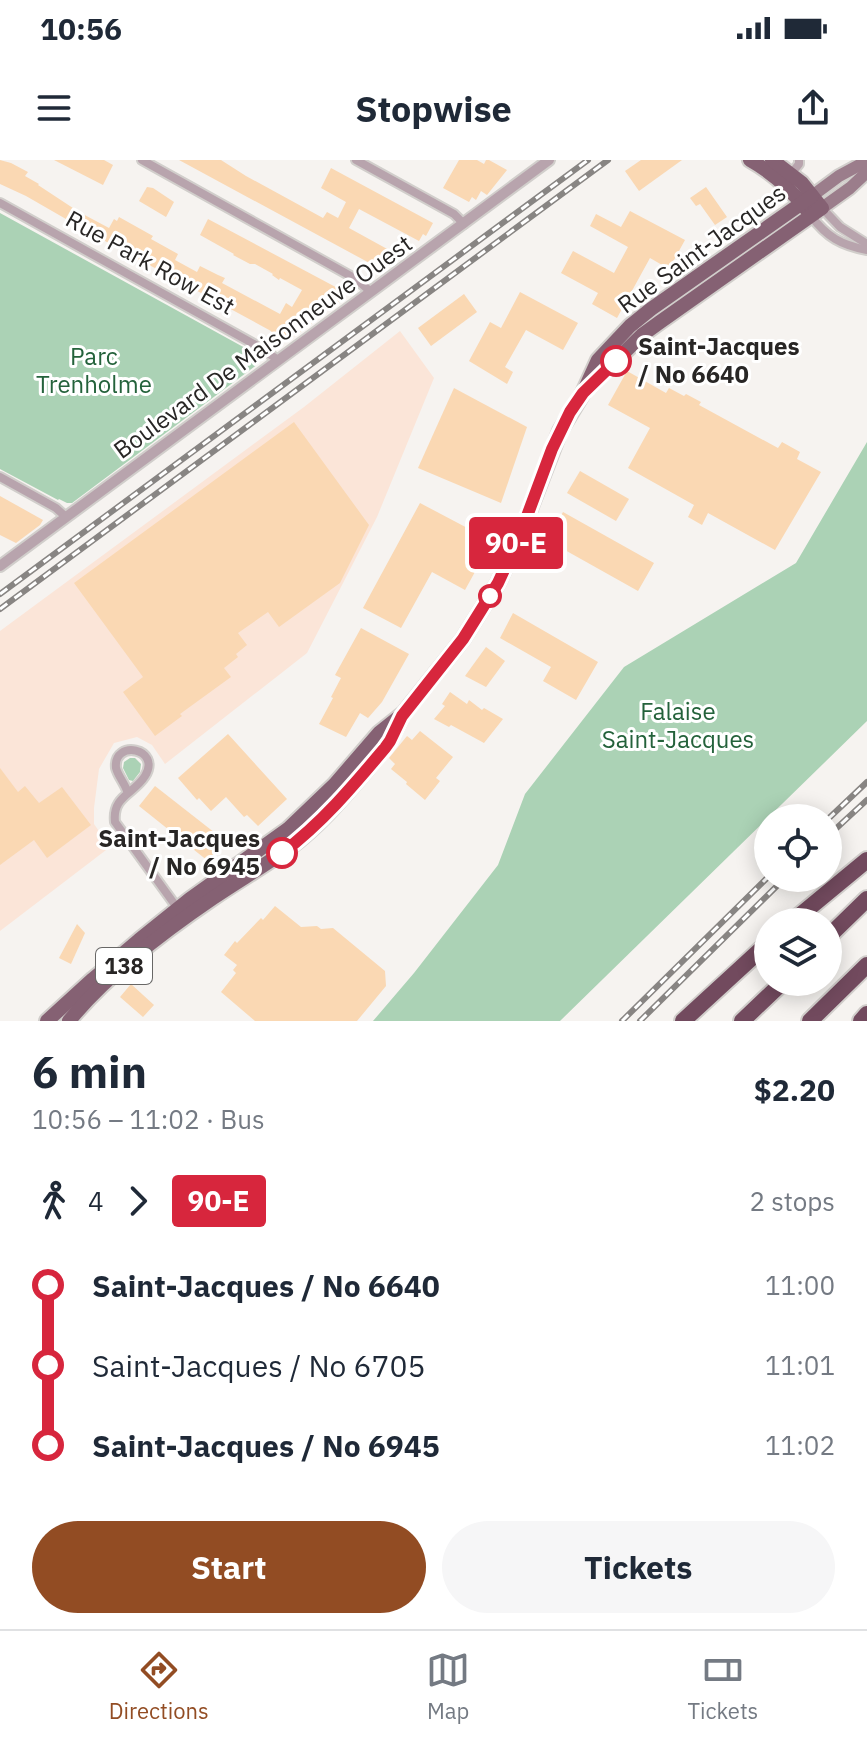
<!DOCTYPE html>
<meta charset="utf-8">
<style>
body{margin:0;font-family:"IBM Plex Sans",sans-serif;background:#f6f6f7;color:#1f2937;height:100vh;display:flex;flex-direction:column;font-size:30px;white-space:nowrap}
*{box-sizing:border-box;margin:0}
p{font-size:26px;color:#747a83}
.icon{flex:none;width:44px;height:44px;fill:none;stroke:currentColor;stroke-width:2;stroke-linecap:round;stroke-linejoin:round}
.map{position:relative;height:861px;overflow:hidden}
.drawer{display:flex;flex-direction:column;background:#fff;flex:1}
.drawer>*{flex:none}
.badge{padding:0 16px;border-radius:6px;font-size:28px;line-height:52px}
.controls{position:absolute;left:754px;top:644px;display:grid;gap:16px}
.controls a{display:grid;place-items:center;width:88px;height:88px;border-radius:50%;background:#fff;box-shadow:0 4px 20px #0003;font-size:40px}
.map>.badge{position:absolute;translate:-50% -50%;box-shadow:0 0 0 4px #fff}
.legs{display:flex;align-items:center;gap:12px;height:88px;padding:0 32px;font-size:26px}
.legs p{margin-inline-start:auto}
.overview{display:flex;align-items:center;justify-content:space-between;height:136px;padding:0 32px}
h1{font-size:44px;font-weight:700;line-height:60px}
.primary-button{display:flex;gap:16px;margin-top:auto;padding:16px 32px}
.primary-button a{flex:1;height:92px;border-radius:48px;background:#924c23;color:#fff;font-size:32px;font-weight:700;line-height:92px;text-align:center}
.primary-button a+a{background:#f6f6f7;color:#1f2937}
ul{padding:0 32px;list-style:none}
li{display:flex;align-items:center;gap:28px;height:80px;font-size:30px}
li i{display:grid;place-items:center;width:12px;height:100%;margin:0 10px;background:currentColor}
li i::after{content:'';width:20px;height:20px;margin:-10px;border:6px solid;border-radius:50%;background:#fff}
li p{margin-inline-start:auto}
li:first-child i{background:linear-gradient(#0000 50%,currentColor 0)}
li:last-child i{background:linear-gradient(currentColor 50%,#0000 0)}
.status{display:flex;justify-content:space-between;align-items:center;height:56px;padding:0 40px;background:#fff;direction:ltr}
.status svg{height:22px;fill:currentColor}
header{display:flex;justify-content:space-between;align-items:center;height:104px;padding:0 32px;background:#fff;font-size:36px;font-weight:700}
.tab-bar{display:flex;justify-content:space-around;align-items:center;height:112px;border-top:2px solid #e0e1e3;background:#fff;font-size:22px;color:#747a83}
.tab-bar a{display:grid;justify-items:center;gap:4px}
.tab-bar .on{color:#924c23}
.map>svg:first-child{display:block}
.industrial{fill:#fbe5d8}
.green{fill:#abd2b5}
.building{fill:#fad8b3}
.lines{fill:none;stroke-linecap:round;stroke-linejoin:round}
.minor-casing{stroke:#d1cecb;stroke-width:12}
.tertiary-casing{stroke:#d1cecb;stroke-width:14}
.secondary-casing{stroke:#d1cecb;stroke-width:16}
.primary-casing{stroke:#d1cecb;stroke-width:18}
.motorway-casing{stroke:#d1cecb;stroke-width:20}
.minor{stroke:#b8a4ad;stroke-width:8}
.tertiary{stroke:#b8a4ad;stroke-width:10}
.secondary{stroke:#9b7d8b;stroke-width:12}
.primary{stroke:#856173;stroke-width:14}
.motorway{stroke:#724a5e;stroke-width:16}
.rail-casing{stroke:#888583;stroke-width:6}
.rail{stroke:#fff;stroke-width:3;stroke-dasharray:9;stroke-linecap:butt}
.line-1-casing{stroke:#fff;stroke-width:18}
.line-1{stroke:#d7263d;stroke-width:12}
.stop-1-dot{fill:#fff;stroke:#d7263d;stroke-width:4}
.labels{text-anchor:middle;stroke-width:6;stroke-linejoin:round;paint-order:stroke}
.shield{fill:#fff;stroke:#686766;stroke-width:2}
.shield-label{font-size:22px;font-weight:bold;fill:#282625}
.street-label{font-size:24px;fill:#282625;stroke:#fff}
.stop-label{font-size:24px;font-weight:bold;fill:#282625;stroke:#fff;text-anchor:start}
.park-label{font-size:24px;fill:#24623b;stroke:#fff}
</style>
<div class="status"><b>10:56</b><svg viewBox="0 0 49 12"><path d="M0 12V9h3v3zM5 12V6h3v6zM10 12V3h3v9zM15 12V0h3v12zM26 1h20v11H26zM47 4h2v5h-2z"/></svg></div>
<header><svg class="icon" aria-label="menu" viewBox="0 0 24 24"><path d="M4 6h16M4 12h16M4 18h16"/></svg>Stopwise<svg class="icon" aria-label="share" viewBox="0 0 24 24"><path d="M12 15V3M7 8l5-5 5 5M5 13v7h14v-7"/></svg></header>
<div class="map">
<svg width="867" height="861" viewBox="0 0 867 861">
<rect width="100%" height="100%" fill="#f6f3f0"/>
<path class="industrial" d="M400 171 434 218 377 357 307 493 165 604 152 585 137 577 114 583 99 609 94 648V664L110 687 0 771V471L304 247Z"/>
<g class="green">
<path d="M0 53 256 194 259 196 258 204 72 343H67L59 339 58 340 0 309Z"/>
<path d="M867 282V561L560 861H373L414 813 498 705 525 634 624 507 796 403Z"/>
<path d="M130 598H135L141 604 140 612 133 621 129 620 123 608 124 602Z"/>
</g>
<g class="building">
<path d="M0 0 11 3 28 12 25 16 39 24 38 25 79 52 109 68 114 59 117 61 119 57 153 76 151 79 178 94 175 100 197 112 200 106 218 115 225 118 222 123 280 154 286 143 292 147 302 130 280 118 279 120 272 115 273 114 255 104H250L233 95 234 94 200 75 208 59 345 132 340 141 334 145 331 150H326L324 153 321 151 315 161 286 182 274 175 271 171 92 74 26 36 0 24Z"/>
<path d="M54 0H104L113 5 103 25Z"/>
<path d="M179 0H221L246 16 323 58 327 52 338 58 346 42 321 28 331 8 433 63 426 76 423 74 419 81 359 49 349 68 389 90 380 107 376 105 375 106Z"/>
<path d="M459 0H477L484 4 486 0H489L507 10 487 35 481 31 476 40 472 37 469 42 443 28Z"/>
<path d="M641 0H682L639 31 625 11Z"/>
<path d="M147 27 153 28 174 42 166 57 139 41Z"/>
<path d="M706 27 727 57 715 65 700 44 696 46 690 38Z"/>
<path d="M630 51 685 80 669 109 650 98 617 158 592 144 598 133 561 113 573 91 614 113 628 87 590 66 596 54 621 67Z"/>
<path d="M520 132 578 163 563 190 526 170 505 207 513 212 507 224 469 201 490 162 501 168Z"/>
<path d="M464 134 477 152 431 186 418 168Z"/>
<path d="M627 211 666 233 669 228 684 236 686 234 701 242 699 245 778 288 782 282 800 292 797 299 821 312 775 390 708 353 702 365 688 357 694 345 628 308 650 268 608 245Z"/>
<path d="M454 228 527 267 501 343 418 308Z"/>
<path d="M294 262 369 365 340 423 279 467 268 452 238 473 247 485 236 494 238 497 224 508 231 517 180 554 182 556 155 576 123 532 143 517 74 423Z"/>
<path d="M580 311 629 339 616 361 567 333Z"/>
<path d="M0 336 43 360 40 365 16 383 0 375Z"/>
<path d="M420 343 492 381 465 430 432 412 401 468 363 448Z"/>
<path d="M563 352 654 403 638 431 547 380 553 370V364L558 361Z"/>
<path d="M513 453 598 502 576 540 543 521 551 507 500 478Z"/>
<path d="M361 468 409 494 382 542 368 558 360 553 346 577 319 564 333 538 331 537 341 518 335 515Z"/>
<path d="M486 487 505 501 486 527 465 516Z"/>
<path d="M450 532 467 544 469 540 482 550 484 548 503 559 484 583 451 565 449 567 434 559 445 546 442 544Z"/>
<path d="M420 571 453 597 436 618 440 621 425 640 406 624 407 622 391 609 395 604 389 598 407 576 412 580Z"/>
<path d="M228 574 287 639 258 666 247 655 244 657 226 637 211 651 199 638 197 640 178 618Z"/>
<path d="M0 608 18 632 25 626 39 643 62 627 91 665 47 698 34 680 0 705Z"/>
<path d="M155 626 224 680 208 701 139 646Z"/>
<path d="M275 746 301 767 317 766 321 769 333 768 385 811 386 826 357 861H255L221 832 236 813 233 810 237 805 224 795 235 781 237 783 261 758 263 760Z"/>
<path d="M77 764 85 773 71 804 59 798Z"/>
<path d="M131 824 154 845 143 857 120 837Z"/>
</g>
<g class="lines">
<g class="minor-casing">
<g id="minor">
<path d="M142 0 356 119 371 132"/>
<path d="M356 0 454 54 464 64"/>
<path d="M791 14 799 4V0"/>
<path d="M0 43 261 188 278 200"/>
<path d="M822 48 840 67 867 84"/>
<path d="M811 56C827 77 841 85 867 90"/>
<path d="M0 317 56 348 66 357"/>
<path d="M127 631C125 624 118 616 116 608 113 579 162 588 145 616 134 634 112 636 115 662L178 749"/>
</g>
</g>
<g class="tertiary-casing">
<path id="tertiary" d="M0 406 549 0"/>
</g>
<g class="secondary-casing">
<g id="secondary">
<path d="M812 36 839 16 867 1"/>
<path d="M822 48 850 28 867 12"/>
</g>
</g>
<g class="primary-casing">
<g id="primary">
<path d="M750 0C773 13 790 28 806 49"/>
<path d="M590 226 642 175 660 162 822 48 802 23 772 0"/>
<path d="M47 861 93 819 139 780 190 739 288 669 335 624 379 573 404 553 463 479 498 423 520 375 560 271 583 233 598 200 630 166 651 149 812 36"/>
<path d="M69 861C107 814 163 772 213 738 238 721 264 706 289 688 317 667 340 641 362 615 379 595 389 584 400 560"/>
</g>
</g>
<g class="motorway-casing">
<g id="motorway">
<path d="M792 762 867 700"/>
<path d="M828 777 867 739"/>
<path d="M683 861 768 783"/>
<path d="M742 861 783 822"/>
<path d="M810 861 867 805"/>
<path d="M861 861 867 854"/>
</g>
</g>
<use href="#minor" class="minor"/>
<use href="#tertiary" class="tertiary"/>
<use href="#secondary" class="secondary"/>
<use href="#primary" class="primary"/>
<use href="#motorway" class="motorway"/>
<g class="rail-casing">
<g id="rail">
<path d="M0 434 588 0"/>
<path d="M0 449 608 0"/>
<path d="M828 659 867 622"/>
<path d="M828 676 867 640"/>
<path d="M622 861 768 717"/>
<path d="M640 861 785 718"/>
</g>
</g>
<use href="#rail" class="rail"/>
</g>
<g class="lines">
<g class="line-1-casing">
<path id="line-1" d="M282 693C322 663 353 626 385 588L390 581 402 556 463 479 498 423 520 375 552 289 570 252 583 233 616 201"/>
</g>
<use href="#line-1" class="line-1"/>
</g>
<g class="stop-1-dot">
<circle cx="616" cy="201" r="14"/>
<circle cx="490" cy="436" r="10"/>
<circle cx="282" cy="693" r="14"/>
</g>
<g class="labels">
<rect class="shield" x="96" y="788" width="56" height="36" rx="6"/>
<g class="shield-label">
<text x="124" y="814">138</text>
</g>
<g class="street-label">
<text transform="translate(702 89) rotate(-36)" y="8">Rue Saint-Jacques</text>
<text transform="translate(150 103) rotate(29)" y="8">Rue Park Row Est</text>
<text transform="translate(263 187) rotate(-36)" y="8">Boulevard De Maisonneuve Ouest</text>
</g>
<g class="stop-label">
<text x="638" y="195">Saint-Jacques<tspan x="638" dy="28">/ No 6640</tspan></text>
<text x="260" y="687" text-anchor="end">Saint-Jacques<tspan x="260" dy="28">/ No 6945</tspan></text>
</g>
<g class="park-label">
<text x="94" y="205">Parc<tspan x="94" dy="28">Trenholme</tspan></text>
<text x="678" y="560">Falaise<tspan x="678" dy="28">Saint-Jacques</tspan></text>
</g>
</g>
</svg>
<div class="controls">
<a><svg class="icon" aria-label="locate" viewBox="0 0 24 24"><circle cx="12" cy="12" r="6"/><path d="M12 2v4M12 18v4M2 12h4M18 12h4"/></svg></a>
<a><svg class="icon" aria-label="layers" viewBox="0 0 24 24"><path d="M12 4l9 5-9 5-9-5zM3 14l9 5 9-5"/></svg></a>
</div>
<b class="badge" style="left:516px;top:383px;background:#d7263d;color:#fff">90-E</b>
</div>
<section class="drawer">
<div class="overview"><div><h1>6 min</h1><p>10:56 – 11:02 · Bus</p></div><b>$2.20</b></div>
<div class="legs"><svg class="icon" aria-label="walk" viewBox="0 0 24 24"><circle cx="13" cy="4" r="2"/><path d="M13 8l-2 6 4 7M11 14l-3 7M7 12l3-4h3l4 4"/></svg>4<svg class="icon" aria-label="forward" viewBox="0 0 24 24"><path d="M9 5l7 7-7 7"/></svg><b class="badge" style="background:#d7263d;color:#fff">90-E</b><p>2 stops</p></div>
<ul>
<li><i style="color:#d7263d"></i><b>Saint-Jacques / No 6640</b><p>11:00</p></li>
<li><i style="color:#d7263d"></i><span>Saint-Jacques / No 6705</span><p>11:01</p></li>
<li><i style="color:#d7263d"></i><b>Saint-Jacques / No 6945</b><p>11:02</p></li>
</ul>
<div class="primary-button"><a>Start</a><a>Tickets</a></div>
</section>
<nav class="tab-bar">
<a class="on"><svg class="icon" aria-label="directions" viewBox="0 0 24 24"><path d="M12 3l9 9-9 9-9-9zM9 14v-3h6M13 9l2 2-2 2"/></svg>Directions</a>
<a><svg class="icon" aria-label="map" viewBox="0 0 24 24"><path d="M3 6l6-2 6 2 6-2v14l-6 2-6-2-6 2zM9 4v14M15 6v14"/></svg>Map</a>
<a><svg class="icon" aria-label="tickets" viewBox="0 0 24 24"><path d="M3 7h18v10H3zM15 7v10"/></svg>Tickets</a>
</nav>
